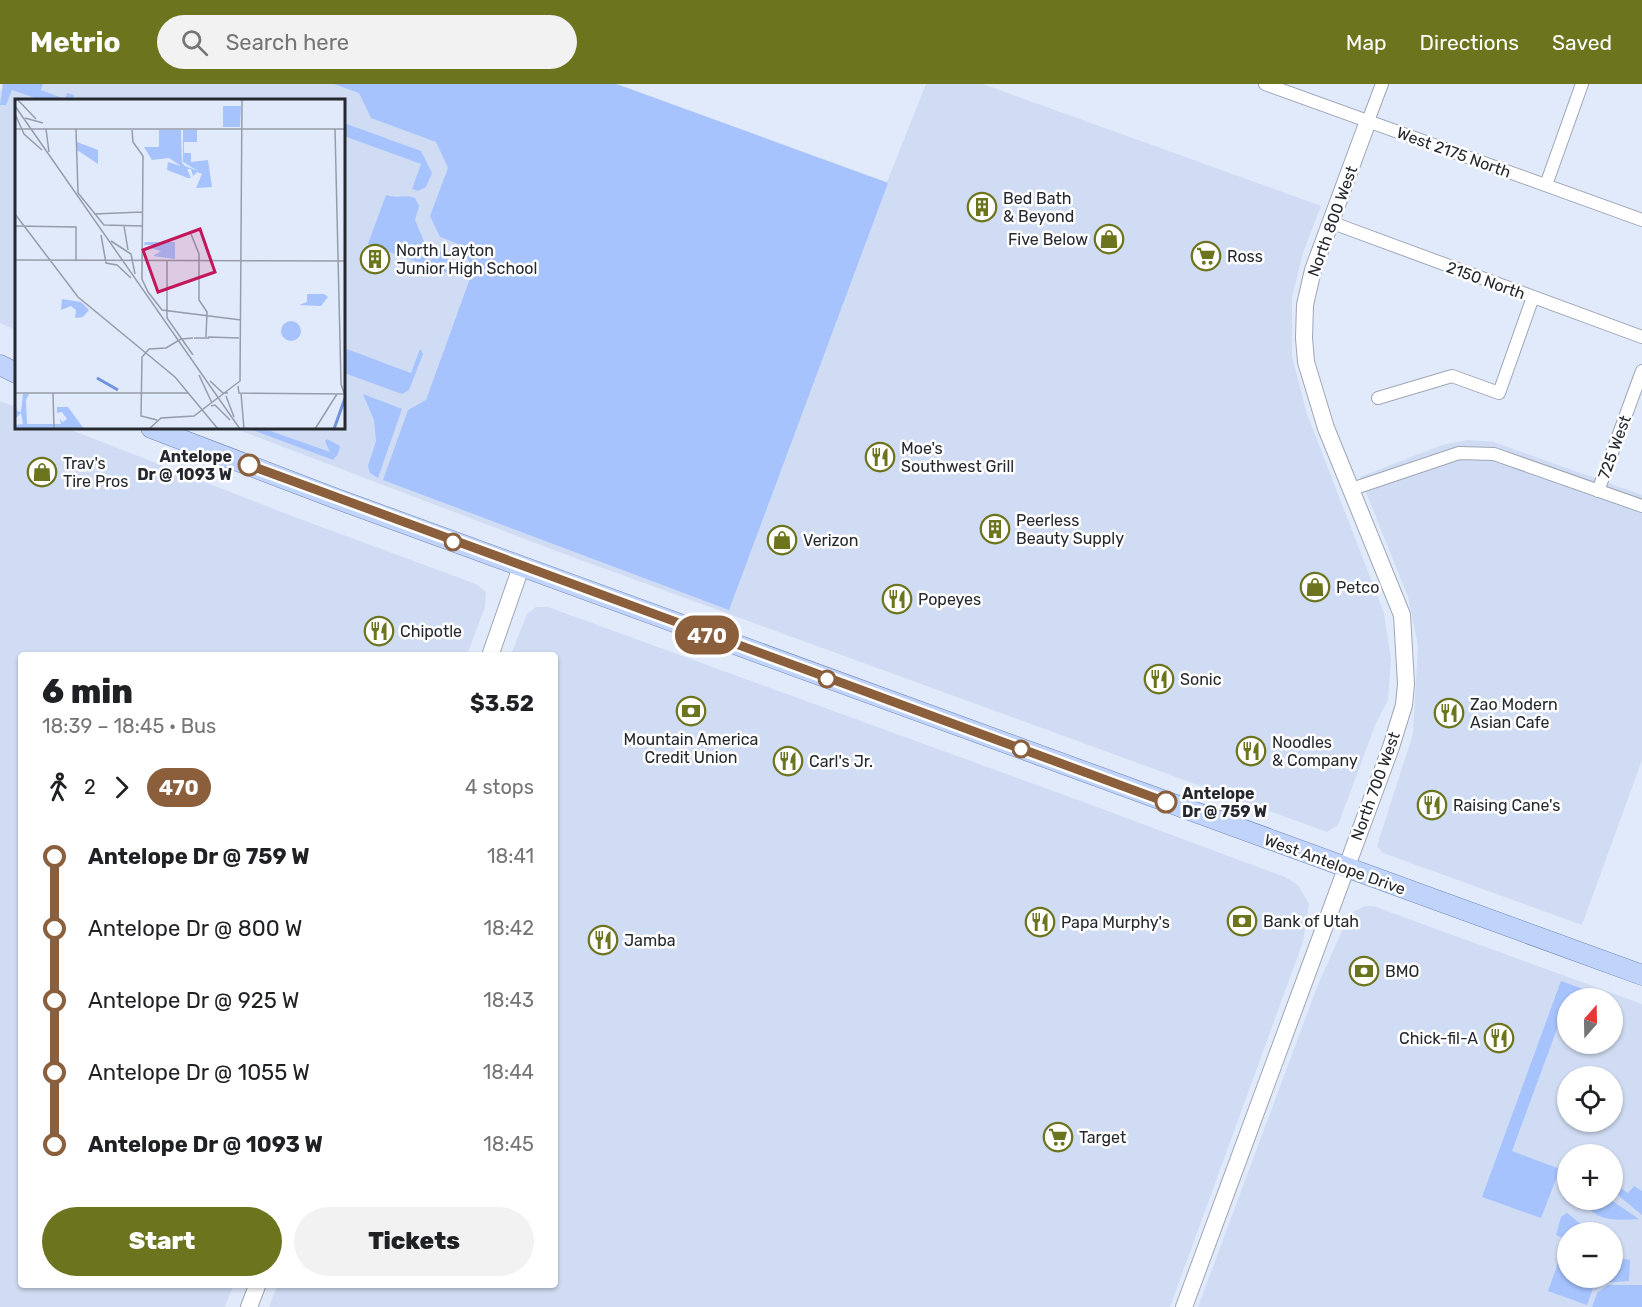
<!DOCTYPE html>
<meta charset="utf-8">
<style>
body{margin:0;font-family:Rubik,sans-serif;background:#f2f2f2;color:#202124;height:100vh;display:flex;flex-direction:column;font-size:22px;white-space:nowrap}
*{box-sizing:border-box;margin:0}
p{font-size:20px;color:#757577}
.icon{flex:none;width:33px;height:33px;fill:none;stroke:currentColor;stroke-width:2;stroke-linecap:round;stroke-linejoin:round}
.map{position:relative;flex:1;overflow:hidden}
.drawer{position:absolute;left:18px;top:568px;width:540px;height:636px;display:flex;flex-direction:column;background:#fff;border-radius:6px;box-shadow:0 2px 4px #0004}
.drawer>*{flex:none}
.badge{padding:0 12px;border-radius:20px;font-size:21px;line-height:39px}
.needle{width:39px;rotate:20deg}
.controls{position:absolute;left:1557px;top:904px;display:grid;gap:12px}
.controls a{display:grid;place-items:center;width:66px;height:66px;border-radius:50%;background:#fff;box-shadow:0 2px 4px #0004;font-size:30px}
.map>.badge{position:absolute;translate:-50% -50%;box-shadow:0 0 0 3px #fff}
.legs{display:flex;align-items:center;gap:9px;height:66px;padding:0 24px;font-size:20px}
.legs p{margin-inline-start:auto}
.overview{display:flex;align-items:center;justify-content:space-between;height:102px;padding:0 24px}
h1{font-size:33px;font-weight:800;line-height:45px}
.action{display:flex;gap:12px;margin-top:auto;padding:12px 24px}
.action a{flex:1;height:69px;border-radius:36px;background:#6c741d;color:#fff;font-size:24px;font-weight:800;line-height:69px;text-align:center}
.action a+a{background:#f2f2f2;color:#202124}
ul{padding:0 24px;list-style:none}
li{display:flex;align-items:center;gap:21px;height:72px;font-size:22px}
li i{display:grid;place-items:center;width:9px;height:100%;margin:0 8px;background:currentColor}
li i::after{content:'';width:15px;height:15px;margin:-8px;border:4px solid;border-radius:50%;background:#fff}
li p{margin-inline-start:auto}
li:first-child i{background:linear-gradient(#0000 50%,currentColor 0)}
li:last-child i{background:linear-gradient(currentColor 50%,#0000 0)}
header{display:flex;align-items:center;gap:36px;box-sizing:border-box;height:84px;padding:0 30px;background:#6c741d;color:#fff}
header strong{font-size:28px}
nav{display:flex;gap:33px;margin-inline-start:auto;font-size:21px}
.search{width:420px;height:54px;background:#f2f2f2;display:flex;align-items:center;gap:15px;box-sizing:border-box;padding:0 21px;border-radius:33px;color:#757577;font-size:22px}
.map>svg:first-child{display:block}
.built{fill:#d0dcf3;fill-rule:evenodd}
.green{fill:#a6c3fe}
.lines{fill:none;stroke-linecap:round;stroke-linejoin:round}
.street-casing{stroke:#9fa6b6;stroke-width:14}
.secondary-casing{stroke:#9fa6b6;stroke-width:18}
.primary-casing{stroke:#6e84b2;stroke-width:21}
.street{stroke:#fff;stroke-width:12}
.secondary{stroke:#fff;stroke-width:16}
.primary{stroke:#bfd3fb;stroke-width:20}
.line-1-casing{stroke:#fff;stroke-width:14}
.line-1{stroke:#8b5e3c;stroke-width:9}
.stop-1-dot{fill:#fff;stroke:#8b5e3c;stroke-width:3}
.labels{text-anchor:middle;stroke-width:5;stroke-linejoin:round;paint-order:stroke}
.street-label{font-size:16px;fill:#25282f;stroke:#fff}
.poi-label{font-size:16px;fill:#25282f;stroke:#fff;text-anchor:start}
.stop-label{font-size:16px;font-weight:bold;fill:#25282f;stroke:#fff;text-anchor:end}
.inset-river{fill:none;stroke:#7193de;stroke-width:3}
.inset-road{fill:none;stroke:#969ca9;stroke-width:1.5}
.view{fill:#c2185b;fill-opacity:0.15;stroke:#c2185b;stroke-width:3}
.inset-edge{fill:none;stroke:#25282f;stroke-width:3}
</style>
<header>
<strong>Metrio</strong>
<div class="search"><svg class="icon" aria-label="search" viewBox="0 0 24 24"><circle cx="10" cy="10" r="6"/><path d="M15 15l6 6"/></svg>Search here</div>
<nav><a>Map</a><a>Directions</a><a>Saved</a></nav>
</header>
<div class="map">
<svg width="1642" height="1223" viewBox="0 0 1642 1223">
<rect width="100%" height="100%" fill="#e1eafb"/>
<g class="built">
<path d="M3 0H618L887 98 926 0H983L1321 122 1303 169 1292 213V272L1307 330 1384 529 1391 576 1388 616 1376 639 1338 741 1327 748 559 468 234 344H344V16H16V246L0 239V8Z"/>
<path d="M0 317 16 323V344H66L292 432 476 500 486 508 485 523 467 571 21 572V1202H233L225 1223H0Z"/>
<path d="M1468 356 1494 358 1642 411V676L1582 841 1383 769 1377 762 1413 650 1418 562 1408 513 1360 393 1442 361Z"/>
<path d="M536 523H548L1078 716 1285 793 1298 801 1309 820 1303 858 1170 1223H269L277 1202H555V572L511 571 527 530Z"/>
<path d="M1365 822H1373L1642 920V1223H1198L1317 903 1350 829ZM1568 915H1612V960H1568ZM1568 993H1612V1038H1568ZM1568 1071H1612V1116H1568ZM1568 1149H1612V1194H1568Z"/>
</g>
<g class="green">
<path d="M3 0H43L41 6 65 15 67 9 74 11 73 16H41L12 6 6 21H0Z"/>
<path d="M334 0H616L888 99 729 526 383 396 408 326 426 316 473 186 461 161 440 153 430 132 448 84 436 58 371 34 359 9Z"/>
<path d="M344 39 421 67 432 89 426 103 418 107 412 105 421 80 344 52Z"/>
<path d="M386 111C397 115 405 110 415 114L419 122 415 136 426 162 446 170 453 185 447 189 368 160Z"/>
<path d="M344 264 411 289 420 265 423 270 409 306 402 310 344 289Z"/>
<path d="M363 310 402 325 378 394 370 389 368 382 376 357 374 336Z"/>
<path d="M247 344H262L330 368 325 357 327 355 340 362 338 370 333 376Z"/>
<path d="M1561 897 1610 915H1586L1571 910 1568 915 1512 1067 1560 1085 1541 1134 1482 1113Z"/>
<path d="M1612 1098 1628 1109 1634 1102 1642 1107V1131L1613 1107Z"/>
<path d="M1586 1116H1611L1639 1135C1620 1136 1591 1139 1586 1116Z"/>
<path d="M1567 1129 1592 1149H1568L1567 1156 1556 1151 1561 1133Z"/>
<path d="M1567 1161 1568 1194H1597L1587 1221 1548 1207 1562 1168 1565 1169Z"/>
<path d="M1613 1173 1630 1176 1629 1197 1603 1199 1594 1207 1599 1194H1612Z"/>
<path d="M1608 1201H1642V1223H1592L1597 1209Z"/>
</g>
<g class="lines">
<g class="street-casing">
<g id="street">
<path d="M1265 0 1642 136"/>
<path d="M1368 37 1382 0"/>
<path d="M1546 101 1582 0"/>
<path d="M1330 138 1642 253"/>
<path d="M1378 314 1452 292 1499 309 1533 213"/>
<path d="M1352 405 1459 369 1494 370 1642 422"/>
<path d="M1598 407 1642 287"/>
</g>
</g>
<g class="secondary-casing">
<g id="secondary">
<path d="M490 572 521 483"/>
<path d="M249 1223 257 1202"/>
<path d="M1184 1223 1391 663 1404 621 1406 600 1402 531 1326 344 1306 278 1304 254 1305 221 1313 186 1368 37"/>
</g>
</g>
<g class="primary-casing">
<g id="primary">
<path d="M0 281 16 289"/>
<path d="M151 344 337 415 1642 891"/>
</g>
</g>
<use href="#street" class="street"/>
<use href="#secondary" class="secondary"/>
<use href="#primary" class="primary"/>
</g>
<g class="lines">
<g class="line-1-casing">
<path id="line-1" d="M249 381 1166 718"/>
</g>
<use href="#line-1" class="line-1"/>
</g>
<defs>
<g id="building-ring" transform="scale(1.5)"><circle r="9.5" fill="#fff" stroke="#6c741d" stroke-width="1.5"/><path d="M-4-6H4V6H1V3H-1V6H-4ZM-2.5-4.3h1.7v1.8h-1.7ZM.8-4.3h1.7v1.8H.8ZM-2.5-1h1.7V.8h-1.7ZM.8-1h1.7V.8H.8Z" fill="#6c741d"/></g>
<g id="shop-ring" transform="scale(1.5)"><circle r="9.5" fill="#fff" stroke="#6c741d" stroke-width="1.5"/><path d="M-5-2.5h2.3a2.7 3.5 0 0 1 5.4 0H5L5.5 6h-11ZM-1.5-2.5h3a1.5 2.3 0 0 0-3 0Z" fill="#6c741d"/></g>
<g id="supermarket-ring" transform="scale(1.5)"><circle r="9.5" fill="#fff" stroke="#6c741d" stroke-width="1.5"/><path d="M-6-5.5h2.5l.6 2H6L4.5 2H-2.5L-4.4-4H-6ZM-1.5 3.2a1.3 1.3 0 1 0 .1 0ZM3 3.2a1.3 1.3 0 1 0 .1 0Z" fill="#6c741d"/></g>
<g id="restaurant-ring" transform="scale(1.5)"><circle r="9.5" fill="#fff" stroke="#6c741d" stroke-width="1.5"/><path d="M-5-6h1v4h1v-4h1v4h1v-4h1v5L-1.5 .5V6h-2V.5L-5-1ZM5-6V6H3V1.5H1.5Q1.5-4 5-6Z" fill="#6c741d"/></g>
<g id="bank-ring" transform="scale(1.5)"><circle r="9.5" fill="#fff" stroke="#6c741d" stroke-width="1.5"/><path d="M-6-4H6V4H-6ZM0-2.3a2.3 2.3 0 1 0 0 4.6a2.3 2.3 0 1 0 0-4.6Z" fill="#6c741d"/></g>
</defs>
<g fill-rule="evenodd">
<use href="#building-ring" x="982" y="123"/>
<use href="#shop-ring" x="1109" y="155"/>
<use href="#supermarket-ring" x="1206" y="172"/>
<use href="#building-ring" x="375" y="175"/>
<use href="#restaurant-ring" x="880" y="373"/>
<use href="#shop-ring" x="42" y="388"/>
<use href="#building-ring" x="995" y="445"/>
<use href="#shop-ring" x="782" y="456"/>
<use href="#shop-ring" x="1315" y="503"/>
<use href="#restaurant-ring" x="897" y="515"/>
<use href="#restaurant-ring" x="379" y="547"/>
<use href="#restaurant-ring" x="1159" y="595"/>
<use href="#bank-ring" x="691" y="627"/>
<use href="#restaurant-ring" x="1449" y="629"/>
<use href="#restaurant-ring" x="1251" y="667"/>
<use href="#restaurant-ring" x="788" y="677"/>
<use href="#restaurant-ring" x="1432" y="721"/>
<use href="#bank-ring" x="1242" y="837"/>
<use href="#restaurant-ring" x="1040" y="838"/>
<use href="#restaurant-ring" x="603" y="856"/>
<use href="#bank-ring" x="1364" y="887"/>
<use href="#restaurant-ring" x="1499" y="954"/>
<use href="#supermarket-ring" x="1058" y="1053"/>
</g>
<g class="stop-1-dot">
<circle cx="249" cy="381" r="10"/>
<circle cx="453" cy="458" r="8"/>
<circle cx="827" cy="595" r="8"/>
<circle cx="1021" cy="665" r="8"/>
<circle cx="1166" cy="718" r="10"/>
</g>
<g class="labels">
<g class="street-label">
<text transform="translate(1454 68) rotate(20)" y="6">West 2175 North</text>
<text transform="translate(1332 137) rotate(-70)" y="6">North 800 West</text>
<text transform="translate(1486 196) rotate(20)" y="6">2150 North</text>
<text transform="translate(1614 363) rotate(-70)" y="6">725 West</text>
<text transform="translate(1375 702) rotate(-70)" y="6">North 700 West</text>
<text transform="translate(1335 780) rotate(20)" y="6">West Antelope Drive</text>
</g>
<g class="poi-label">
<text x="1003" y="120">Bed Bath<tspan x="1003" dy="18">&amp; Beyond</tspan></text>
<text x="1088" y="161" text-anchor="end">Five Below</text>
<text x="396" y="172">North Layton<tspan x="396" dy="18">Junior High School</tspan></text>
<text x="1227" y="178">Ross</text>
<text x="901" y="370">Moe's<tspan x="901" dy="18">Southwest Grill</tspan></text>
<text x="63" y="385">Trav's<tspan x="63" dy="18">Tire Pros</tspan></text>
<text x="1016" y="442">Peerless<tspan x="1016" dy="18">Beauty Supply</tspan></text>
<text x="803" y="462">Verizon</text>
<text x="1336" y="509">Petco</text>
<text x="918" y="521">Popeyes</text>
<text x="400" y="553">Chipotle</text>
<text x="1180" y="601">Sonic</text>
<text x="1470" y="626">Zao Modern<tspan x="1470" dy="18">Asian Cafe</tspan></text>
<text x="691" y="661" text-anchor="middle">Mountain America<tspan x="691" dy="18">Credit Union</tspan></text>
<text x="1272" y="664">Noodles<tspan x="1272" dy="18">&amp; Company</tspan></text>
<text x="809" y="683">Carl's Jr.</text>
<text x="1453" y="727">Raising Cane's</text>
<text x="1263" y="843">Bank of Utah</text>
<text x="1061" y="844">Papa Murphy's</text>
<text x="624" y="862">Jamba</text>
<text x="1385" y="893">BMO</text>
<text x="1478" y="960" text-anchor="end">Chick-fil-A</text>
<text x="1079" y="1059">Target</text>
</g>
<g class="stop-label">
<text x="232" y="378">Antelope<tspan x="232" dy="18">Dr @ 1093 W</tspan></text>
<text x="1182" y="715" text-anchor="start">Antelope<tspan x="1182" dy="18">Dr @ 759 W</tspan></text>
</g>
</g>
<g transform="translate(15 15)">
<rect width="330" height="330" fill="#e1eafb"/>
<path d="M208 7H226L225 28H208ZM144 31H166L167 64 170 67 183 72 168 63V31H182V43H169V54H176V63L193 61 197 88 181 89 187 75 182 73 178 77 176 70H172L176 79H173L152 71 153 63 166 67 154 59 137 61 129 48H144ZM62 43 83 51V65L62 51ZM130 143H160V160L138 157 146 152 135 149 138 146H129ZM292 195H309L313 198 306 207 284 206 292 203ZM47 200 66 203 74 211 68 218 60 219 61 211 56 207 46 211ZM266 232a10 10 0 1 1 20 0a10 10 0 1 1-20 0ZM8 295H14L11 301 12 325H46L45 320 48 323 52 320 47 313 42 314V308H53L69 330H0V326L8 325 6 314 0 320V301L2 312 6 313Z" fill="#a6c3fe"/>
<path class="inset-river" d="M82 279 103 291M319 330 330 299"/>
<path class="inset-road" d="M2 0 21 20M0 7 225 330M0 15 9 35 27 51M10 19 28 24M0 30H330M31 30 34 53M61 30 63 94 89 126 127 127M320 30 326 285 329 294M117 31 118 43 128 57 127 180 133 193 147 211 226 221M0 115 63 198 160 278 203 330M79 115 127 113M0 127 61 128V161M109 127 113 151M176 135 184 155V201L192 213 191 238M86 136 91 164 102 166 116 179M96 142 116 155 120 175M0 161 330 162M152 161V219L178 256M193 238 224 239M179 239H194H188M184 276 197 304M195 282 208 294H213M223 287 224 294 330 295M0 294H174M38 294 39 330M226 294 229 330M211 297 219 318M196 307 200 306 215 321M142 321 126 317 127 258 134 250 151 249 166 240 178 239M134 330 146 319 179 317 225 282 227 0M300 330 322 295"/>
<path class="view" d="M185 130 200 173 143 193 128 151Z"/>
<rect width="330" height="330" class="inset-edge"/>
</g>
</svg>
<div class="controls">
<a><svg class="needle" viewBox="-14 -14 28 28"><path d="M0-13l5 13h-10z" fill="#e53935"/><path d="M0 13l5-13h-10z" fill="#757577"/></svg></a>
<a><svg class="icon" aria-label="locate" viewBox="0 0 24 24"><circle cx="12" cy="12" r="6"/><path d="M12 2v4M12 18v4M2 12h4M18 12h4"/></svg></a>
<a>+</a>
<a>−</a>
</div>
<b class="badge" style="left:707px;top:551px;background:#8b5e3c;color:#fff">470</b>
<section class="drawer">
<div class="overview"><div><h1>6 min</h1><p>18:39 – 18:45 · Bus</p></div><b>$3.52</b></div>
<div class="legs"><svg class="icon" aria-label="walk" viewBox="0 0 24 24"><circle cx="13" cy="4" r="2"/><path d="M13 8l-2 6 4 7M11 14l-3 7M7 12l3-4h3l4 4"/></svg>2<svg class="icon" aria-label="forward" viewBox="0 0 24 24"><path d="M9 5l7 7-7 7"/></svg><b class="badge" style="background:#8b5e3c;color:#fff">470</b><p>4 stops</p></div>
<ul>
<li><i style="color:#8b5e3c"></i><b>Antelope Dr @ 759 W</b><p>18:41</p></li>
<li><i style="color:#8b5e3c"></i><span>Antelope Dr @ 800 W</span><p>18:42</p></li>
<li><i style="color:#8b5e3c"></i><span>Antelope Dr @ 925 W</span><p>18:43</p></li>
<li><i style="color:#8b5e3c"></i><span>Antelope Dr @ 1055 W</span><p>18:44</p></li>
<li><i style="color:#8b5e3c"></i><b>Antelope Dr @ 1093 W</b><p>18:45</p></li>
</ul>
<div class="action"><a>Start</a><a>Tickets</a></div>
</section>
</div>
